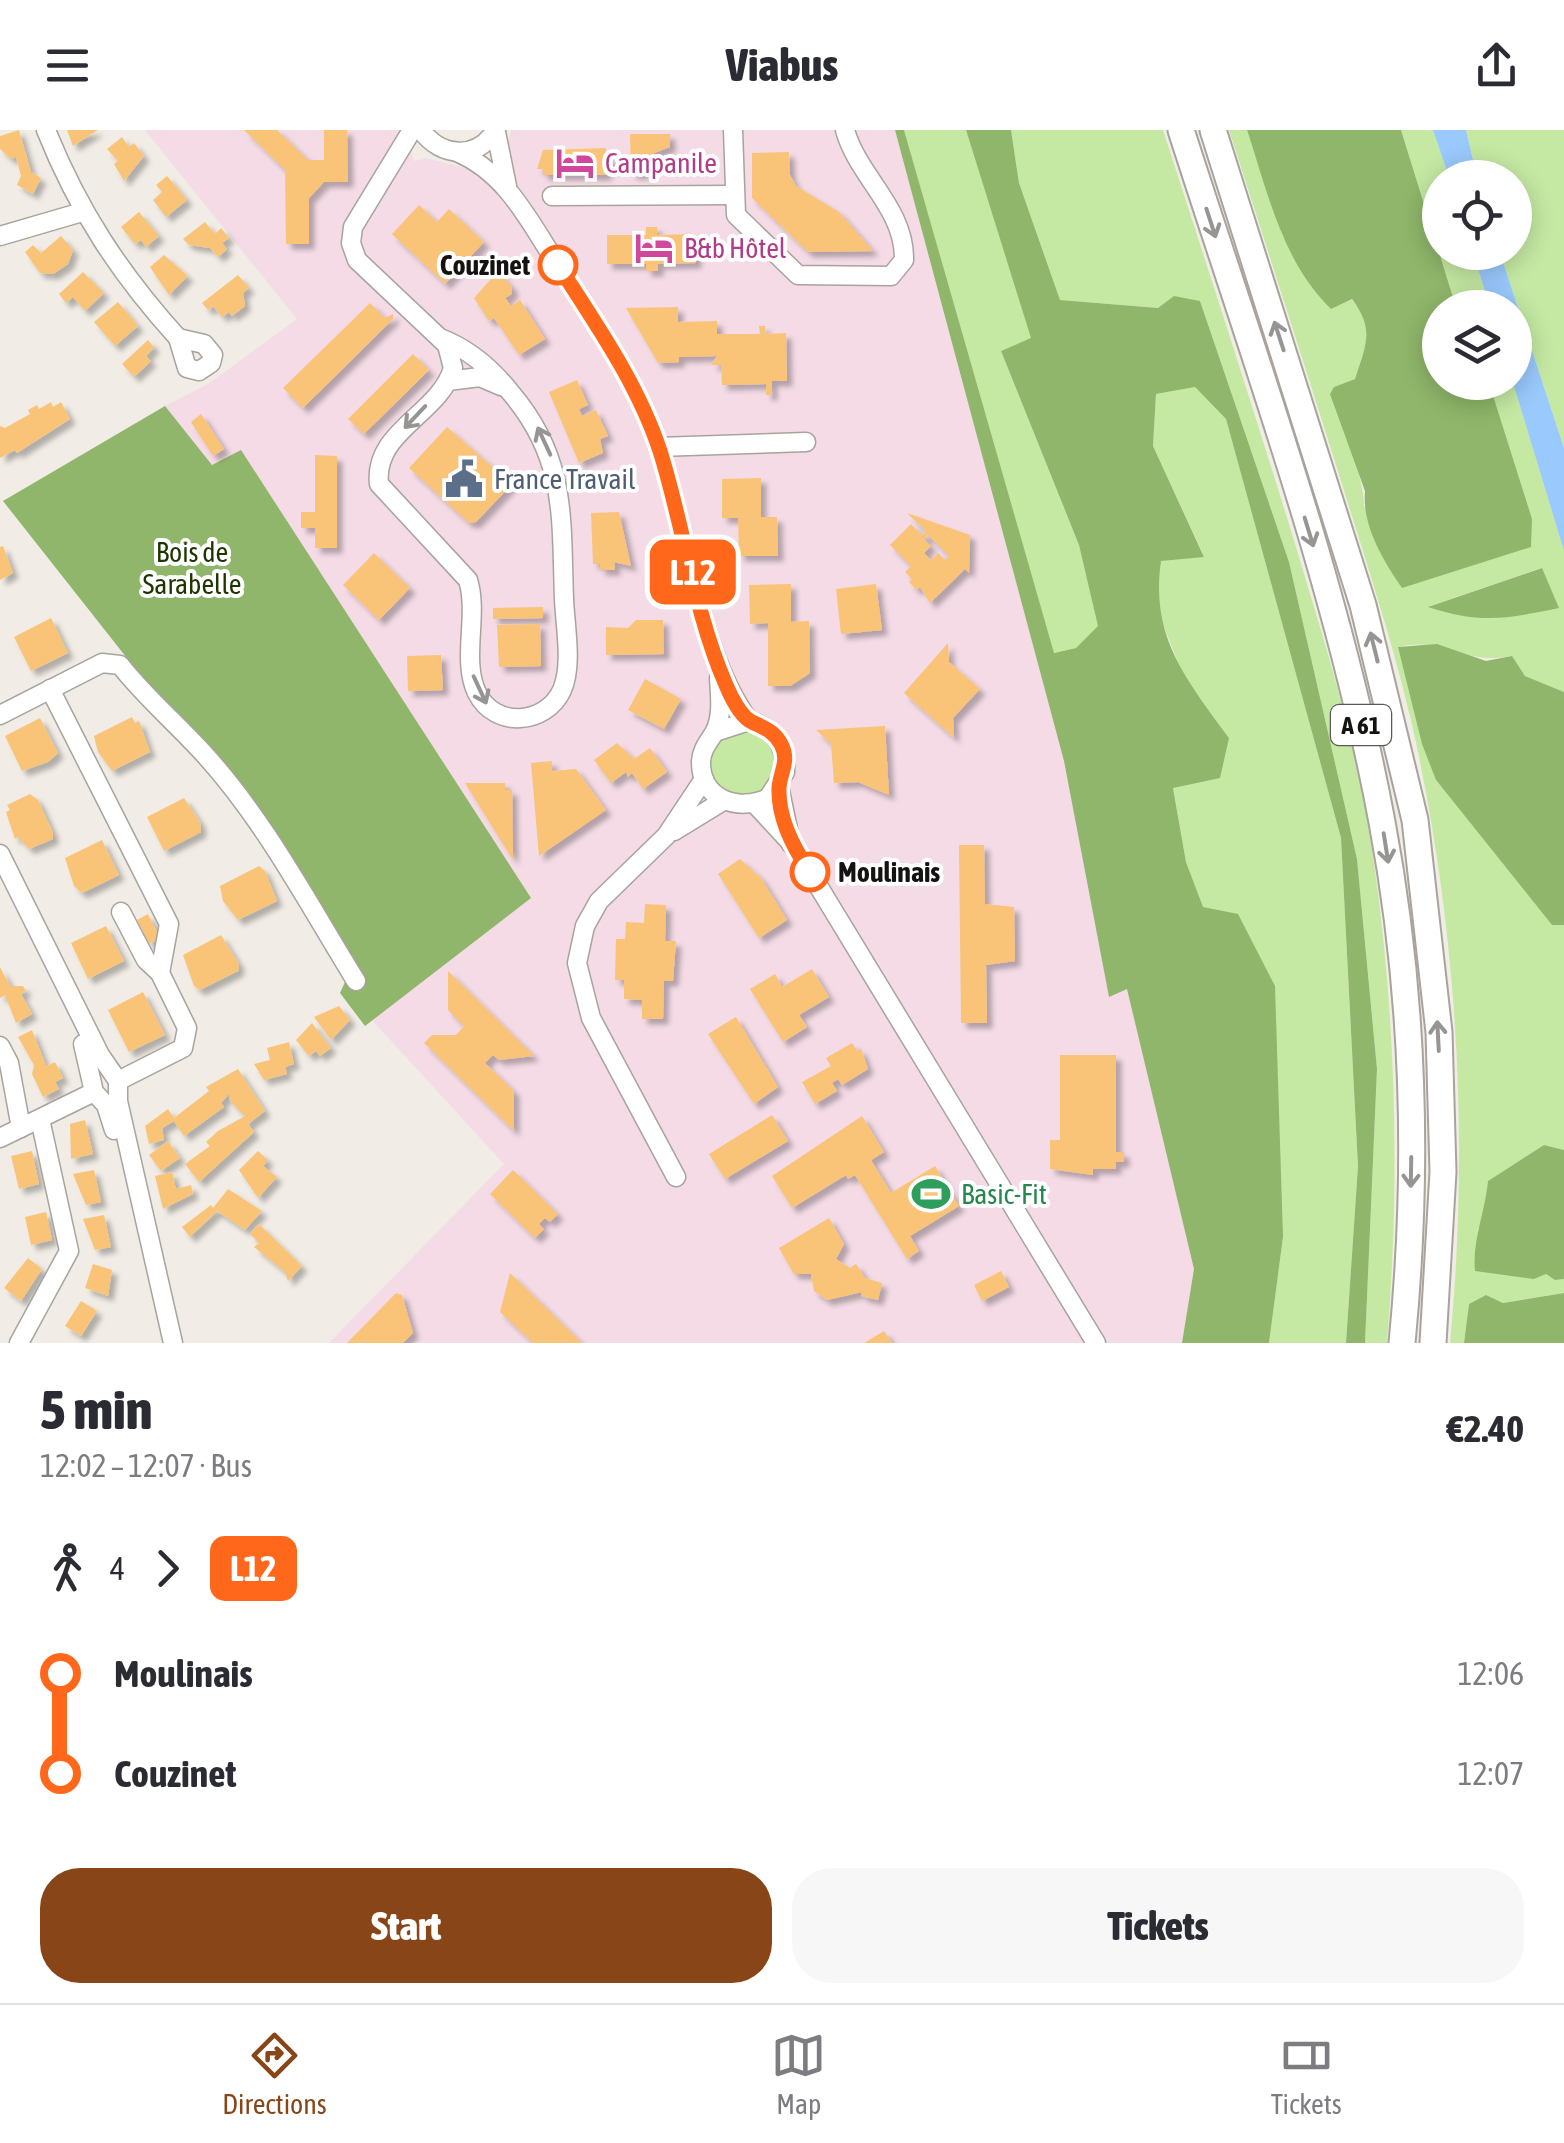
<!DOCTYPE html>
<meta charset="utf-8">
<style>
body{margin:0;font-family:"Asap Condensed",sans-serif;background:#f7f7f7;color:#2b2b33;height:100vh;display:flex;flex-direction:column;font-size:38px;white-space:nowrap}
*{box-sizing:border-box;margin:0}
p{font-size:32px;color:#7c7c81}
.icon{flex:none;width:55px;height:55px;fill:none;stroke:currentColor;stroke-width:2;stroke-linecap:round;stroke-linejoin:round}
.map{position:relative;height:1213px;overflow:hidden}
.details{display:flex;flex-direction:column;background:#fff;flex:1}
.details>*{flex:none}
.badge{padding:0 20px;border-radius:15px;font-size:35px;line-height:65px}
.fabs{position:absolute;left:1422px;top:30px;display:grid;gap:20px}
.fabs a{display:grid;place-items:center;width:110px;height:110px;border-radius:50%;background:#fff;box-shadow:0 5px 25px #0003;font-size:50px}
.map>.badge{position:absolute;translate:-50% -50%;box-shadow:0 0 0 5px #fff}
.legs{display:flex;align-items:center;gap:15px;height:110px;padding:0 40px;font-size:32px}
.legs p{margin-inline-start:auto}
.summary{display:flex;align-items:center;justify-content:space-between;height:170px;padding:0 40px}
h1{font-size:55px;font-weight:800;line-height:75px}
.primary-button{display:flex;gap:20px;margin-top:auto;padding:20px 40px}
.primary-button a{flex:1;height:115px;border-radius:40px;background:#884517;color:#fff;font-size:40px;font-weight:800;line-height:115px;text-align:center}
.primary-button a+a{background:#f7f7f7;color:#2b2b33}
ul{padding:0 40px;list-style:none}
li{display:flex;align-items:center;gap:35px;height:100px;font-size:38px}
li i{display:grid;place-items:center;width:15px;height:100%;margin:0 12px;background:currentColor}
li i::after{content:'';width:25px;height:25px;margin:-12px;border:8px solid;border-radius:50%;background:#fff}
li p{margin-inline-start:auto}
li:first-child i{background:linear-gradient(#0000 50%,currentColor 0)}
li:last-child i{background:linear-gradient(currentColor 50%,#0000 0)}
header{display:flex;justify-content:space-between;align-items:center;height:130px;padding:0 40px;background:#fff;font-size:45px;font-weight:800}
.tabs{display:flex;justify-content:space-around;align-items:center;height:140px;border-top:2px solid #e1e1e2;background:#fff;font-size:28px;color:#7c7c81}
.tabs a{display:grid;justify-items:center;gap:5px}
.tabs .on{color:#884517}
.map>svg:first-child{display:block}
.commercial{fill:#f4dbe5}
.green{fill:#c5e9a3;fill-rule:evenodd}
.forest{fill:#8fb66a}
.water{fill:#9ac9fd}
.building{fill:#f9c478;fill-rule:evenodd;filter:url(#shadow)}
.lines{fill:none;stroke-linecap:round;stroke-linejoin:round}
.minor-casing{stroke:#a8a39d;stroke-width:21}
.highway-casing{stroke:#a8a39d;stroke-width:29}
.minor{stroke:#fff;stroke-width:18}
.highway{stroke:#fff;stroke-width:25}
.oneway{stroke:#969594}
.line-1-casing{stroke:#fff;stroke-width:22}
.line-1{stroke:#ff671b;stroke-width:15}
.stop-1-dot{fill:#fff;stroke:#ff671b;stroke-width:5}
.labels{text-anchor:middle;stroke-width:8;stroke-linejoin:round;paint-order:stroke}
.shield{fill:#fff;stroke:#5b5a58;stroke-width:2.5}
.shield-label{font-size:25px;font-weight:bold;fill:#151311}
.hotel-label{font-size:28px;fill:#b23c85;stroke:#fff;text-anchor:start}
.stop-label{font-size:28px;font-weight:bold;fill:#151311;stroke:#fff;text-anchor:end}
.service-label{font-size:28px;fill:#4e5e75;stroke:#fff;text-anchor:start}
.park-label{font-size:28px;fill:#1f3600;stroke:#fff}
.leisure-label{font-size:28px;fill:#27864d;stroke:#fff;text-anchor:start}
</style>
<header><svg class="icon" aria-label="menu" viewBox="0 0 24 24"><path d="M4 6h16M4 12h16M4 18h16"/></svg>Viabus<svg class="icon" aria-label="share" viewBox="0 0 24 24"><path d="M12 15V3M7 8l5-5 5 5M5 13v7h14v-7"/></svg></header>
<div class="map">
<svg width="1564" height="1213" viewBox="0 0 1564 1213">
<defs>
<filter id="shadow"><feDropShadow dx="5.5" dy="5.5" stdDeviation="2.5" flood-color="#0004"/></filter>
</defs>
<rect width="100%" height="100%" fill="#f1ece5"/>
<path class="commercial" d="M145 0H402L414 31 425 28 467 38 477 45 506 23 511 0H895L1064 631 1109 867 1127 858 1194 1139 1182 1213H329L504 1034 372 890 530 768 240 321 212 335 165 276 208 254 297 189Z"/>
<g class="green">
<path d="M904 0H966L1032 209 1001 221 1079 415 1099 496 1076 518 1053 523Z"/>
<path d="M1011 0H1163C1208 139 1253 277 1296 417 1323 508 1353 600 1368 694 1396 867 1401 1039 1387 1213H1365L1377 939 1357 729 1289 432 1200 171 1158 178 1060 170 1019 53Z"/>
<path d="M1229 0H1247L1283 107 1351 169 1367 189 1366 214 1355 249 1334 257C1341 284 1366 357 1364 377L1501 294 1489 253H1513L1564 421V562L1525 546 1511 526C1465 536 1446 506 1398 517L1436 650 1552 795H1564V1020L1544 1015 1488 1051 1485 1090 1477 1101 1555 1150 1564 1149V1163L1503 1173 1486 1165 1469 1174 1464 1213H1450C1469 1014 1458 812 1417 617 1398 528 1369 441 1342 354 1305 236 1267 118 1229 0ZM1541 438 1558 477 1430 476Z"/>
<path d="M1401 0H1433L1449 47 1440 48V122L1473 123 1490 177H1456Z"/>
<path d="M1466 0H1564V318L1500 123 1515 122V48L1477 47Z"/>
<path d="M1195 257 1226 289 1341 708 1358 1036 1346 1213H1269L1283 1107 1203 778 1186 732 1173 657 1229 608 1183 545 1155 474 1160 431 1204 426 1153 316 1156 264Z"/>
<circle cx="743" cy="633" r="34"/>
</g>
<g class="forest">
<path d="M895 0H904L1054 523 1076 518 1098 496 1079 415 1001 221 1031 208 966 0H1011L1019 53 1060 170 1158 178 1174 166 1200 171 1289 432 1357 729 1377 939 1365 1213H1346L1358 1036 1341 708 1226 289 1195 257 1156 264 1153 316 1204 427 1161 431C1150 507 1186 549 1229 608L1220 648 1173 658 1186 732 1203 777 1238 784 1275 856 1283 1107 1269 1213H1182L1194 1139 1127 859 1109 867 1064 631Z"/>
<path d="M1247 0H1401L1456 177 1440 178V252L1489 253 1532 389 1531 417 1402 458C1383 430 1362 396 1365 361L1330 264 1334 257 1355 249C1366 214 1375 200 1352 169L1331 179C1282 131 1268 63 1247 0Z"/>
<path d="M165 276 212 335 241 320 531 768 365 896 340 863 355 830 259 683 160 570 3 371Z"/>
<path d="M1542 438 1559 478C1506 489 1480 494 1428 477Z"/>
<path d="M1437 514 1486 531 1512 526 1525 546 1564 562V795H1552L1436 650 1422 614 1398 517Z"/>
<path d="M1544 1015 1564 1020V1149L1555 1150 1546 1144 1534 1149 1475 1141C1472 1110 1485 1083 1488 1051Z"/>
<path d="M1564 1163V1213H1464L1469 1174 1486 1165 1503 1173Z"/>
</g>
<g class="water">
<path d="M1433 0H1466L1477 47H1449Z"/>
<path d="M1473 123H1500L1564 318V421L1513 253 1515 178 1490 177Z"/>
</g>
<g class="building">
<path d="M19 0 31 42 41 48 33 64 17 55 21 46 16 27 11 29 0 19V6Z"/>
<path d="M67 0H98L73 16Z"/>
<path d="M244 0H277L308 30H324V0H347L348 52H324L309 68V114H286L285 40Z"/>
<path d="M630 4H670V17L649 25 644 44H631Z"/>
<path d="M122 7 129 17 134 13 144 26 124 51 114 34 118 31 107 19Z"/>
<path d="M606 18V28H612V38H606V45H543V39H537L543 20Z"/>
<path d="M789 22 790 45 796 56 839 82 873 121 808 122 752 68V23Z"/>
<path d="M167 46 187 70 166 87 153 70 162 62 156 55Z"/>
<path d="M419 75 437 92 449 79 484 112 445 154 392 104Z"/>
<path d="M139 82 159 106 146 117 141 110 135 114 121 97Z"/>
<path d="M205 92 215 104 221 98 229 108 222 113 227 119 218 127 210 118 189 115 183 109Z"/>
<path d="M646 97H657V105L696 104V133L658 134V141H646V134H607V105H646Z"/>
<path d="M61 106 73 120 68 134 53 144 40 143 25 122 33 115 41 123Z"/>
<path d="M164 125 188 146 169 165 150 137Z"/>
<path d="M498 141 512 157V164L505 168 511 176 520 170 545 209 519 225 494 188 489 191 474 168Z"/>
<path d="M83 142 104 163 85 181 73 167 66 173 59 164Z"/>
<path d="M238 145 249 158 243 163 245 176 232 186 229 182 222 187 213 176 208 180 202 173Z"/>
<path d="M118 172 138 196 115 216 94 192Z"/>
<path d="M370 173 385 188 393 184V189L303 278 283 258Z"/>
<path d="M678 177V192L717 191V204H760L759 196H765V204L786 203 787 251H772V265H766V254L722 255 721 235H711L717 226 679 227V232L658 233 626 178Z"/>
<path d="M148 210 154 217 146 226 151 231 134 247 122 234Z"/>
<path d="M413 224 429 240 364 304 348 289Z"/>
<path d="M577 250 588 275 579 279 582 286 596 280 608 306 600 309 603 323 579 333 549 262Z"/>
<path d="M51 272 53 277 61 272 70 289 17 323 15 320 0 328V296L5 298 30 284 28 280 37 275 39 279Z"/>
<path d="M201 284 224 319 213 326 191 292Z"/>
<path d="M447 297 512 354 476 392 469 393 409 338Z"/>
<path d="M315 325 337 326V418H315V398H301V382H315Z"/>
<path d="M761 348V387H777L778 426H739L738 388H722V349Z"/>
<path d="M619 382 631 436 614 432 615 440H600V434H593L591 383Z"/>
<path d="M907 383 970 405 969 443 965 439 930 473 920 457 917 460 909 452 912 449 905 442 911 436 890 415 911 394 922 405 926 401ZM928 405 949 426 945 430 938 423 931 430 924 423 931 416 924 409Z"/>
<path d="M3 416 13 443 0 450V417Z"/>
<path d="M374 423 410 458 379 490 343 455Z"/>
<path d="M791 454V492L809 491 810 543 790 556H768V493L750 494 749 455Z"/>
<path d="M876 454 882 500 841 504 836 459Z"/>
<path d="M543 477V488L493 489V478Z"/>
<path d="M51 488 68 523 31 541 14 507Z"/>
<path d="M636 490H663L664 524 606 525V497L628 498Z"/>
<path d="M540 494 541 536 499 537 497 495Z"/>
<path d="M948 513 949 532 980 559 953 588 954 608 904 563Z"/>
<path d="M441 525 443 560 408 561 407 526Z"/>
<path d="M645 549 681 569 664 599 628 580Z"/>
<path d="M132 587 135 593 139 591 150 622 112 641 98 622 94 606Z"/>
<path d="M40 588 58 623 48 632 22 641 5 606Z"/>
<path d="M885 596 889 665 858 652 834 653 831 614 816 600Z"/>
<path d="M617 613 634 629 650 618 667 642 643 659 632 643 628 647 626 642 611 653 594 630Z"/>
<path d="M552 631V641L576 639 606 680 539 726 531 633Z"/>
<path d="M465 653H505V660H512L513 730Z"/>
<path d="M30 664 38 670 53 703V709L29 719 18 707 15 709 6 682 10 680 7 675Z"/>
<path d="M184 668 200 692 201 702 164 721 147 687Z"/>
<path d="M102 710 119 745 82 763 74 756 65 728Z"/>
<path d="M959 715H984L985 774 1014 777 1015 831 986 835 987 893H961Z"/>
<path d="M740 729 761 748 787 790 759 808 718 744Z"/>
<path d="M259 736 265 741 277 771 238 790 223 771 220 756Z"/>
<path d="M645 774 666 775 665 811H676L673 851H664L663 889H642V870L624 869V850H615L616 809H625L626 792 644 793Z"/>
<path d="M148 784 160 808 149 814 137 790Z"/>
<path d="M106 796 124 831 88 849 71 813Z"/>
<path d="M221 805 239 834 238 841 200 860 194 856 183 825Z"/>
<path d="M0 837 10 856H23L26 861 21 864 32 884 16 893 5 865 0 868Z"/>
<path d="M812 839 829 867 799 885 807 897 783 912 750 859 775 844 782 857Z"/>
<path d="M448 841 534 926 499 930 493 925 485 933 514 961V1001L424 913 432 905H456L464 896 448 880Z"/>
<path d="M143 862 165 905 129 922 108 880Z"/>
<path d="M339 876 350 890 331 910 314 887Z"/>
<path d="M736 887 778 957 754 974 708 904Z"/>
<path d="M312 893 331 918 320 926 316 921 309 926 296 910Z"/>
<path d="M32 900 46 936 55 932 63 948 55 952 59 959 43 967 32 944 34 935 18 907Z"/>
<path d="M289 912 294 934 285 937 287 944 264 950 254 934 270 930 267 918Z"/>
<path d="M852 913 857 921 861 919 868 939 842 955 838 949 832 953 837 961 815 974 802 952 831 936 826 928Z"/>
<path d="M1060 925H1116V1022H1124V1032H1116V1039H1093V1045L1050 1039V1010H1060Z"/>
<path d="M238 939 265 981 248 994 254 1002 199 1052 185 1034 210 1016 206 1012 218 1001 245 986 229 970V964L221 973 224 977 184 1006 174 991 162 998 164 1010 149 1014 145 996 168 979 174 988 209 961 206 957Z"/>
<path d="M772 985 788 1011 725 1049 709 1024Z"/>
<path d="M862 986 884 1022 871 1030 891 1063 935 1036 959 1076 910 1106 919 1121 907 1129 855 1045 848 1049 846 1045 792 1078 772 1046Z"/>
<path d="M85 990 93 1024 71 1029 70 994Z"/>
<path d="M168 1011 180 1028 161 1041 149 1025Z"/>
<path d="M32 1021 39 1054 19 1059 11 1026Z"/>
<path d="M258 1021 268 1030 263 1036 277 1047 258 1068 239 1040Z"/>
<path d="M94 1040 101 1072 86 1075 73 1044Z"/>
<path d="M513 1040 558 1084 550 1092 545 1088 539 1094 544 1099 535 1108 490 1064Z"/>
<path d="M172 1042 176 1059 191 1055 193 1064 163 1079 155 1046Z"/>
<path d="M228 1059 262 1081 245 1100 217 1081 190 1107 182 1097 211 1075 213 1078Z"/>
<path d="M46 1082 52 1110 31 1115 25 1087Z"/>
<path d="M104 1085 111 1117 95 1120 83 1089Z"/>
<path d="M829 1088 844 1114 836 1129 850 1138 856 1134 865 1148 882 1153 878 1170 861 1166 862 1162 827 1170 814 1161 811 1144H794L779 1118Z"/>
<path d="M259 1094 302 1136 288 1151 285 1142 254 1117 259 1113 250 1104Z"/>
<path d="M28 1128 42 1139 21 1171 4 1158Z"/>
<path d="M93 1134 112 1140 108 1166 85 1158Z"/>
<path d="M1001 1141 1009 1157 982 1171 974 1155Z"/>
<path d="M510 1143 582 1213H533L500 1182Z"/>
<path d="M396 1163 402 1165 413 1203 403 1213H347Z"/>
<path d="M81 1171 97 1181 81 1206 65 1196Z"/>
<path d="M884 1201 892 1213H864Z"/>
</g>
<g class="lines">
<g class="minor-casing">
<g id="minor">
<path d="M46 0C78 80 120 144 178 208"/>
<path d="M412 0 353 97 351 113 357 130 447 215 453 238C440 284 373 301 379 354L468 450C479 485 461 530 477 563 495 599 546 595 562 560 573 535 565 496 564 469 561 387 567 329 511 263 492 239 469 219 440 208"/>
<path d="M421 0C441 28 477 30 496 0"/>
<path d="M733 0 736 85 798 145 891 146 904 130C905 78 858 47 845 0"/>
<path d="M496 2 507 56"/>
<path d="M457 22C504 42 526 85 552 126 592 187 635 249 659 318 688 405 696 517 749 591"/>
<path d="M552 66 733 65"/>
<path d="M0 106 82 82"/>
<path d="M178 208 204 214 213 225 211 233 199 241 187 238Z"/>
<path d="M448 251 480 247 501 256"/>
<path d="M658 317 806 312"/>
<path d="M50 559 169 794 160 843 187 898 183 918 118 951"/>
<path d="M0 585 102 533 120 535C146 568 177 594 205 625 265 691 309 775 356 851"/>
<path d="M715 602 749 591C775 598 786 616 785 642L768 668C739 682 700 670 701 631 702 619 708 613 714 603 723 587 720 566 719 548"/>
<path d="M779 656 791 714"/>
<path d="M755 674 792 714 811 744 1096 1213"/>
<path d="M674 701 723 671"/>
<path d="M0 724 100 925 118 951V971L173 1213"/>
<path d="M121 782 146 830 160 843"/>
<path d="M83 914 94 962 106 975 114 1000"/>
<path d="M0 916 9 933 21 998"/>
<path d="M0 1008 94 962"/>
<path d="M676 1047 591 888 577 833 585 796 599 771 666 706 704 649"/>
<path d="M19 1213 69 1121 40 989"/>
</g>
</g>
<g class="highway-casing">
<g id="highway">
<path d="M1181 0C1254 228 1338 456 1382 692 1414 863 1419 1040 1402 1213"/>
<path d="M1213 0 1363 475 1415 690 1439 902 1443 1042 1433 1213"/>
</g>
</g>
<use href="#minor" class="minor"/>
<use href="#highway" class="highway"/>
</g>
<defs><path id="oneway-shaft" d="M-6 0H5M1.5-3L5.5 0L1.5 3" fill="none" stroke-width="1.6" stroke-linecap="round" stroke-linejoin="round" transform="scale(2.5)"/></defs>
<g class="oneway">
<use href="#oneway-shaft" transform="translate(1211 93) rotate(72)"/>
<use href="#oneway-shaft" transform="translate(1279 206) rotate(-108)"/>
<use href="#oneway-shaft" transform="translate(415 287) rotate(133)"/>
<use href="#oneway-shaft" transform="translate(544 311) rotate(-115)"/>
<use href="#oneway-shaft" transform="translate(1309 402) rotate(73)"/>
<use href="#oneway-shaft" transform="translate(1374 517) rotate(-104)"/>
<use href="#oneway-shaft" transform="translate(480 560) rotate(65)"/>
<use href="#oneway-shaft" transform="translate(1386 718) rotate(81)"/>
<use href="#oneway-shaft" transform="translate(1438 906) rotate(-93)"/>
<use href="#oneway-shaft" transform="translate(1411 1042) rotate(91)"/>
</g>
<g class="lines">
<g class="line-1-casing">
<path id="line-1" d="M558 135C596 194 638 254 660 321 684 397 694 482 726 555 731 567 741 587 752 592 764 598 774 601 781 614 790 631 780 642 779 658 778 688 794 719 810 742"/>
</g>
<use href="#line-1" class="line-1"/>
</g>
<defs>
<g id="hotel-bare" transform="scale(3)"><path d="M-6-4.5h1.5V1H6V5H4.5V3h-9V5H-6ZM-4 0a1.8 1.8 0 1 1 3.6 0ZM.5 0V-2.5h3Q6-2.5 6 0Z" fill="#d1479c" stroke="#fff" stroke-width="2.5" paint-order="stroke"/></g>
<g id="civic-bare" transform="scale(3)"><path d="M-.6-6.5H3V-4.5H.6V-3L4-1V1h2V6H-6V1h2V-1L-.6-3ZM-1.2 2.5V6h2.4V2.5Z" fill="#5c6f8a" stroke="#fff" stroke-width="2.5" paint-order="stroke"/></g>
<g id="stadium-bare" transform="scale(3)"><path d="M0-5a6.5 5 0 1 0 0 10a6.5 5 0 1 0 0-10ZM-3.5-1.8h7v3.6h-7Z" fill="#2e9e5b" stroke="#fff" stroke-width="2.5" paint-order="stroke"/></g>
</defs>
<g fill-rule="evenodd">
<use href="#hotel-bare" x="575" y="33"/>
<use href="#hotel-bare" x="654" y="118"/>
<use href="#civic-bare" x="464" y="349"/>
<use href="#stadium-bare" x="931" y="1064"/>
</g>
<g class="stop-1-dot">
<circle cx="558" cy="135" r="18"/>
<circle cx="810" cy="742" r="18"/>
</g>
<g class="labels">
<rect class="shield" x="1331" y="575" width="60" height="40" rx="8"/>
<g class="shield-label">
<text x="1361" y="604">A 61</text>
</g>
<g class="hotel-label">
<text x="605" y="43">Campanile</text>
<text x="684" y="128">B&amp;b Hôtel</text>
</g>
<g class="stop-label">
<text x="530" y="145">Couzinet</text>
<text x="838" y="752" text-anchor="start">Moulinais</text>
</g>
<g class="service-label">
<text x="494" y="359">France Travail</text>
</g>
<g class="park-label">
<text x="192" y="432">Bois de<tspan x="192" dy="32">Sarabelle</tspan></text>
</g>
<g class="leisure-label">
<text x="961" y="1074">Basic-Fit</text>
</g>
</g>
</svg>
<div class="fabs">
<a><svg class="icon" aria-label="locate" viewBox="0 0 24 24"><circle cx="12" cy="12" r="6"/><path d="M12 2v4M12 18v4M2 12h4M18 12h4"/></svg></a>
<a><svg class="icon" aria-label="layers" viewBox="0 0 24 24"><path d="M12 4l9 5-9 5-9-5zM3 14l9 5 9-5"/></svg></a>
</div>
<b class="badge" style="left:693px;top:442px;background:#ff671b;color:#fff">L12</b>
</div>
<section class="details">
<div class="summary"><div><h1>5 min</h1><p>12:02 – 12:07 · Bus</p></div><b>€2.40</b></div>
<div class="legs"><svg class="icon" aria-label="walk" viewBox="0 0 24 24"><circle cx="13" cy="4" r="2"/><path d="M13 8l-2 6 4 7M11 14l-3 7M7 12l3-4h3l4 4"/></svg>4<svg class="icon" aria-label="forward" viewBox="0 0 24 24"><path d="M9 5l7 7-7 7"/></svg><b class="badge" style="background:#ff671b;color:#fff">L12</b></div>
<ul>
<li><i style="color:#ff671b"></i><b>Moulinais</b><p>12:06</p></li>
<li><i style="color:#ff671b"></i><b>Couzinet</b><p>12:07</p></li>
</ul>
<div class="primary-button"><a>Start</a><a>Tickets</a></div>
</section>
<nav class="tabs">
<a class="on"><svg class="icon" aria-label="directions" viewBox="0 0 24 24"><path d="M12 3l9 9-9 9-9-9zM9 14v-3h6M13 9l2 2-2 2"/></svg>Directions</a>
<a><svg class="icon" aria-label="map" viewBox="0 0 24 24"><path d="M3 6l6-2 6 2 6-2v14l-6 2-6-2-6 2zM9 4v14M15 6v14"/></svg>Map</a>
<a><svg class="icon" aria-label="tickets" viewBox="0 0 24 24"><path d="M3 7h18v10H3zM15 7v10"/></svg>Tickets</a>
</nav>
